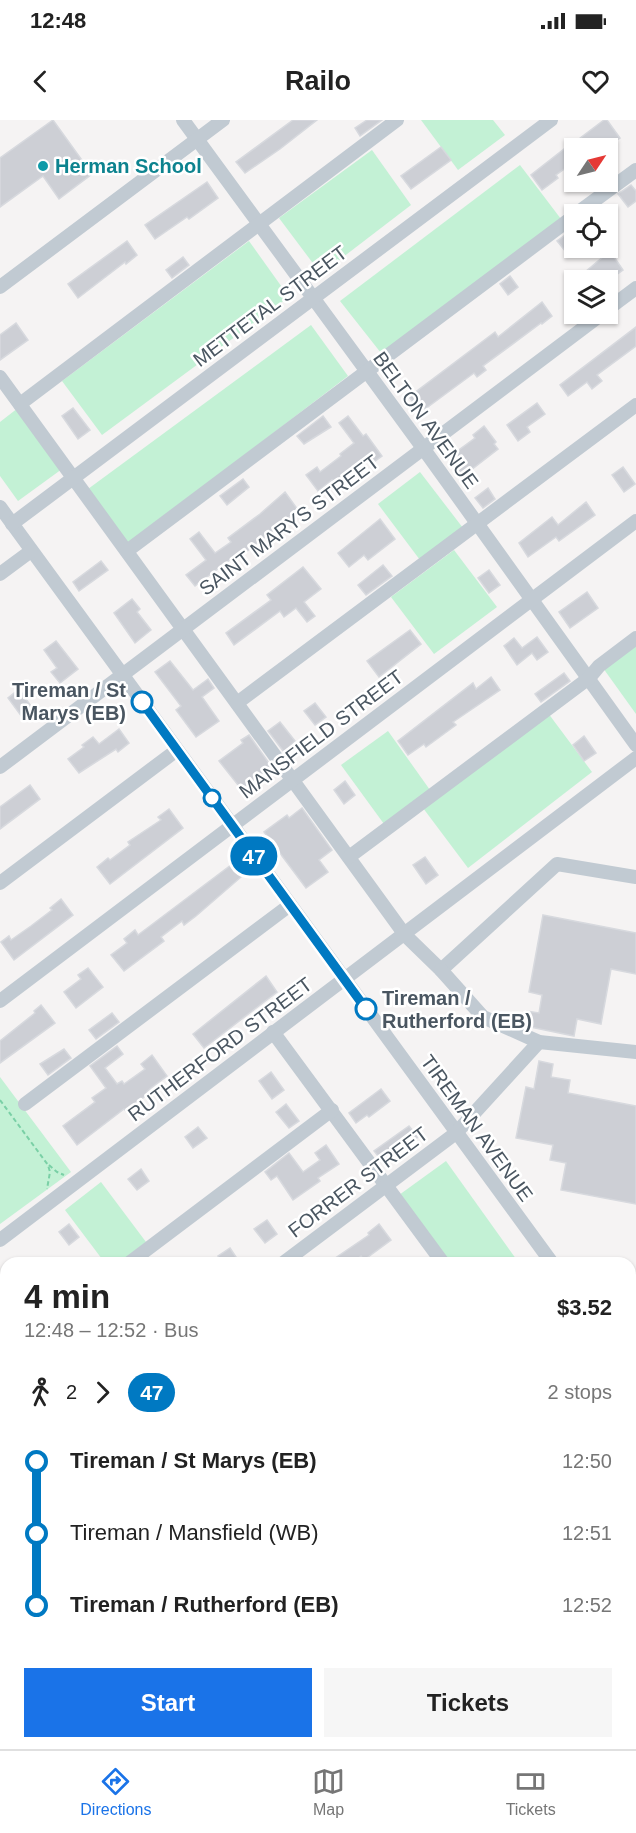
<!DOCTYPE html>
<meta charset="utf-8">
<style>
body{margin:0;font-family:Arial,sans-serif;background:#f6f6f6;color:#222;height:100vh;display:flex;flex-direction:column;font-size:22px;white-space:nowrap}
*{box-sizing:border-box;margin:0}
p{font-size:20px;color:#767676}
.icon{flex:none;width:33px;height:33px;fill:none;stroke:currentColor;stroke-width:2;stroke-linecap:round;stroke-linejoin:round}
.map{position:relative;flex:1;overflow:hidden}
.side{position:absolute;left:0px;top:1137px;width:636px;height:492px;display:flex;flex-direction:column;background:#fff;border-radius:18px 18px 0 0;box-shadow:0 2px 4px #0004}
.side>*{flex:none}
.badge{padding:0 12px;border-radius:20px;font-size:21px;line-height:39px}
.needle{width:39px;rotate:55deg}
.buttons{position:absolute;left:564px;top:18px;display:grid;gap:12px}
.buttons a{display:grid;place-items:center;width:54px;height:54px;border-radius:0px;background:#fff;box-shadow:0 2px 4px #0004;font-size:30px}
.map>.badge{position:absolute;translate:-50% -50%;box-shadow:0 0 0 3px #fff}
.legs{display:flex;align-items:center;gap:9px;height:66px;padding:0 24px;font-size:20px}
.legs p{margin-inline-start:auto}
.overview{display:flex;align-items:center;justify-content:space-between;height:102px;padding:0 24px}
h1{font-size:33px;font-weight:700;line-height:45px}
.action{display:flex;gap:12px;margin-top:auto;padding:12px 24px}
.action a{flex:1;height:69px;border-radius:0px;background:#1a73e8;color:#fff;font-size:24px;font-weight:700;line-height:69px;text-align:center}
.action a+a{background:#f6f6f6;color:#222}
ul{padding:0 24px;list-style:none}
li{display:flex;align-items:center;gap:21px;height:72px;font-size:22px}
li i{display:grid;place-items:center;width:9px;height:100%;margin:0 8px;background:currentColor}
li i::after{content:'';width:15px;height:15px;margin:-8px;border:4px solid;border-radius:50%;background:#fff}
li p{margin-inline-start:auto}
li:first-child i{background:linear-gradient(#0000 50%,currentColor 0)}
li:last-child i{background:linear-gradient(currentColor 50%,#0000 0)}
.status{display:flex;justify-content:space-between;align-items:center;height:42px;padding:0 30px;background:#fff;direction:ltr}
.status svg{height:16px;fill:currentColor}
header{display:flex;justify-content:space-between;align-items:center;height:78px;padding:0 24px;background:#fff;font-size:27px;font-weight:700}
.tabs{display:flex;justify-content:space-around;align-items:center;height:84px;border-top:2px solid #e0e0e0;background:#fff;font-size:16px;color:#767676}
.tabs a{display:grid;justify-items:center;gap:3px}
.tabs .selected{color:#1a73e8}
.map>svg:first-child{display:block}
.commercial{fill:#fdf9ef}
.green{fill:#c3f1d5}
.building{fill:#cdcfd5;stroke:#d7d9de;stroke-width:1.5}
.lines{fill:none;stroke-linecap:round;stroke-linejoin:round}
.path{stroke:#7ad0a6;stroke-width:2;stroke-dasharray:4.5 3;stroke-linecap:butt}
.minor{stroke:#c1cad2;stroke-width:14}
.major{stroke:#b3c2d1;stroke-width:18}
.rail{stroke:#b5b8bd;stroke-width:4}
.line-1-casing{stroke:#fff;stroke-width:14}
.line-1{stroke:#0079c2;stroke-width:9}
.culture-dot{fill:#0f9aa8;stroke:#fff;stroke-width:2}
.stop-1-dot{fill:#fff;stroke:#0079c2;stroke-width:3}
.labels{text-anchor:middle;stroke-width:5;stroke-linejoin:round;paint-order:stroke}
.culture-label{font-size:20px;font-weight:bold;fill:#0d838f;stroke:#fff;text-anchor:start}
.street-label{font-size:20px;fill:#4a5661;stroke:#fff}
.stop-label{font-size:20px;font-weight:bold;fill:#4a5661;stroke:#fff;text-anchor:end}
</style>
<div class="status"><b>12:48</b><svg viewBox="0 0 49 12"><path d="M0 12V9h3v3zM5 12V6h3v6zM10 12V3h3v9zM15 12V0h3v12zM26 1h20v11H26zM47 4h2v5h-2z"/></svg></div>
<header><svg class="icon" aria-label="back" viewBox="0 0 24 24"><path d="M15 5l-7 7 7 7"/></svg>Railo<svg class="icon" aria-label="heart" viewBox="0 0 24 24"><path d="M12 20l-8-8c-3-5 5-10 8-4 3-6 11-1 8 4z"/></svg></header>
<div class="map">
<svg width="636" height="1629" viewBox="0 0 636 1629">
<rect width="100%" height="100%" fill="#f5f3f3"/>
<g class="commercial">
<path d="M636 1386V1549L630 1553V1420Z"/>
<path d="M437 1623H534L526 1629H434L432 1626Z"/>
</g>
<g class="green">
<path d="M421 0H493L505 15 458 50Z"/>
<path d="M372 30 411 85 321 154 279 98Z"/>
<path d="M520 45 561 99 381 233 340 181Z"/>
<path d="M249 121 289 177 102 315 62 261Z"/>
<path d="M311 205 348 256 128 424 88 369Z"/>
<path d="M18 288 62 349 18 381 0 356V302Z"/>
<path d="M420 352 463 408 420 440 378 384Z"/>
<path d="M454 430 497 487 434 534 391 477Z"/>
<path d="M636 524V594L603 548Z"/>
<path d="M548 593 592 652 468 748 423 688Z"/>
<path d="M388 611 430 670 384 704 341 645Z"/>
<path d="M0 957 71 1052 0 1104Z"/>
<path d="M446 1041 519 1143H450L399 1075Z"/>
<path d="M101 1062 146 1122 119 1143H105L65 1090Z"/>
</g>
<g class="building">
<path d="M53 0 92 54 59 79 43 56 0 87V38Z"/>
<path d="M293 0H317L280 29 245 53 236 42Z"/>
<path d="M367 0H382L360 16 355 8Z"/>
<path d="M604 0H607L620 18 605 28H567Z"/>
<path d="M441 27 451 40 411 69 401 56Z"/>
<path d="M564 29 574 42 556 55 558 58 542 70 531 55Z"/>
<path d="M207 62 218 78 189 99 187 97 155 119 145 105Z"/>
<path d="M631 65 636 71V81L628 87 618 74Z"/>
<path d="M568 113 574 121V126L566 132 557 121Z"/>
<path d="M127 121 137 135 126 144 125 142 78 178 68 164Z"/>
<path d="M610 131 623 150 609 160H592L585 152Z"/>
<path d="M183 137 189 145 172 158 166 150Z"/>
<path d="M510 156 518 167 508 175 500 164Z"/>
<path d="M542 182 552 196 542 204 541 203 483 246 486 250 477 257 474 253 421 292 409 277 495 212 498 217Z"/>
<path d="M16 203 28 220 0 240V215Z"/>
<path d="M636 207V226L597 255 602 261 592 269 587 262 568 276 560 265Z"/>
<path d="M537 283 545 294 527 307 530 312 518 321 507 305Z"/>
<path d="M73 288 90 310 78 319 62 296Z"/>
<path d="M323 296 331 307 304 324 297 316Z"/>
<path d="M348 296 363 316 366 314 382 336 374 342 369 340 336 362 332 360 318 371 306 355 317 347 320 352 341 336 340 334 354 323 339 303Z"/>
<path d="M484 306 496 322 494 324 498 329 462 357 448 338 475 318 473 315Z"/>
<path d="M623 347 635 364 624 372 612 355Z"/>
<path d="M243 359 249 367 227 385 220 376Z"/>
<path d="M488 368 495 379 483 388 475 378Z"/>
<path d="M285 372 298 390 245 433 243 430 195 466 186 455 206 440 190 419 199 412 215 433 231 422 228 418 260 394Z"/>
<path d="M586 382 595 395 559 421 556 417 528 437 519 423 552 397 558 405Z"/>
<path d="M380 399 395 419 368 440 364 435 349 447 338 433Z"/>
<path d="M101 441 108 450 79 471 73 462Z"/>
<path d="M383 445 392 456 366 475 358 465Z"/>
<path d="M303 447 321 469 304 482 315 496 307 502 296 488 284 497 280 491 234 525 226 513 271 480 267 475Z"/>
<path d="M489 450 500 465 489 473 478 458Z"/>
<path d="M587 472 598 488 570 508 559 492Z"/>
<path d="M132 479 140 489 137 492 151 510 135 523 114 493Z"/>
<path d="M410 510 421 524 379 557 367 541Z"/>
<path d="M537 517 548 532 537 540 532 533 517 545 504 526 514 518 522 528Z"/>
<path d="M56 521 78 549 60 563 51 552 57 548 44 530Z"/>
<path d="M170 541 193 570 208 559 214 568 202 577 219 601 196 617 176 590 181 586 155 552Z"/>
<path d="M564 553 570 561 541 582 535 574Z"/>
<path d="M491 557 500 570 453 602 456 605 426 627 424 624 408 635 398 621 473 563 476 569Z"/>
<path d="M19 569 33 589 22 597 8 578Z"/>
<path d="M315 583 326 597 315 605 304 591Z"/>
<path d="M280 602 295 621 284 632 268 611Z"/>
<path d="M119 609 129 623 118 632 116 629 79 653 68 639 84 627 82 625 93 617 99 624Z"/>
<path d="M249 615 271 646 242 670 219 641 243 623 241 620Z"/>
<path d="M584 616 596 633 584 641 573 625Z"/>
<path d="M345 661 355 675 344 684 334 670Z"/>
<path d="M30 665 40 679 0 709V687Z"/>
<path d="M302 688 332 730 319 740 328 752 306 768 264 712 287 695 289 698Z"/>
<path d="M169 689 183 708 110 764 97 747 108 738 110 740 130 725 128 722 161 700 158 697Z"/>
<path d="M425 737 438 755 426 764 413 745Z"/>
<path d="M231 745 241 757 196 796 184 805 182 801 161 817 164 821 124 851 111 835 127 823 124 819 135 810 138 815Z"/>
<path d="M61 779 73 795 14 840 1 822 9 816 11 820 31 806 52 790 50 788Z"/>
<path d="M543 795 636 813V854L611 849 601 904 577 899 574 916 525 906 527 891 539 893 542 875 529 872Z"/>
<path d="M88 848 103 867 76 888 64 872 81 859 78 855Z"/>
<path d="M266 856 277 872 204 928 193 914Z"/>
<path d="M41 885 55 903 0 943V921L35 893 34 891Z"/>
<path d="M112 893 119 902 96 919 89 910Z"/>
<path d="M117 926 123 934 105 948 117 964 122 961 124 964 145 949 141 944 152 935 167 956 151 968 147 972 148 974 126 991 124 989 77 1025 63 1006 95 982 92 978 106 968 90 946Z"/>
<path d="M64 929 71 938 48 955 40 944Z"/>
<path d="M539 941 553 944 551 957 570 960 568 973 636 986V1084L561 1070 566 1043 550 1040 553 1025 516 1018 526 967 534 969Z"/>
<path d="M271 952 284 970 272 979 259 961Z"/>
<path d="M381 969 390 981 369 997 367 995 356 1003 349 993Z"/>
<path d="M286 984 299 1001 289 1008 276 992Z"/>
<path d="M409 1006 418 1017 395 1034 394 1032 382 1041 374 1031Z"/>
<path d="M198 1007 207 1018 193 1028 185 1017Z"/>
<path d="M326 1025 339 1044 318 1058 320 1061 293 1080 277 1056 271 1060 265 1052 289 1033 303 1052 320 1040 315 1033Z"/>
<path d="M141 1049 149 1061 137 1070 128 1059Z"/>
<path d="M267 1100 277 1114 265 1123 254 1109Z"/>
<path d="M69 1104 79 1117 69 1125 59 1112Z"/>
<path d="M379 1104 391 1120 364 1140 361 1136 353 1143H328L369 1115 368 1113Z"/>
<path d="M230 1128 240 1143H222L218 1136Z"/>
</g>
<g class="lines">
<g class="path">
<path d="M0 980 48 1045 50 1052 47 1069"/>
<path d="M49 1045 57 1052 64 1055"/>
</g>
<g class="minor">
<path d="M183 0 423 328 636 625"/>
<path d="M576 94 636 50"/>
<path d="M0 167 223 0"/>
<path d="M608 189 636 168"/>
<path d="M0 257 405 815 441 850 557 744 636 757"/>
<path d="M20 284 397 0"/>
<path d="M0 387 552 1143"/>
<path d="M12 404 551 0"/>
<path d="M127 431 574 96"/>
<path d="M0 454 31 431"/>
<path d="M237 583 636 285"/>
<path d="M0 647 602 194"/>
<path d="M349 737 589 558 599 546 636 518"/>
<path d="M0 763 177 630"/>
<path d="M441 850 483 897 539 922 636 932"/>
<path d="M0 881 636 401"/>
<path d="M273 912 443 1143"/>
<path d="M25 984 290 785"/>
<path d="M0 1120 636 638"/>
<path d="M129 1143 332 990"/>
<path d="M283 1143 456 1013 539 922"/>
<path d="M0 1241 6 1236"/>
<path d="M630 1250 636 1258"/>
<path d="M0 1255 6 1263"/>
<path d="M0 1357 6 1353"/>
<path d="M0 1478 6 1473"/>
<path d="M0 1595 6 1590"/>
<path d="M111 1629 119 1623"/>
<path d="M267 1629 275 1623"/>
</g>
<g class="major">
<path d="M630 1588 636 1583"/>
<path d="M575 1629 583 1623"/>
</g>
<g class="rail">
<path d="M630 1338 636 1306"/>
<path d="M630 1382 636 1350"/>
<path d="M576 1629 577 1623"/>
</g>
</g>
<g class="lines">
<g class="line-1-casing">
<path id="line-1" d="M142 582 366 889"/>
</g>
<use href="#line-1" class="line-1"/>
</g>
<circle class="culture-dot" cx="43" cy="46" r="6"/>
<g class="stop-1-dot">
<circle cx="142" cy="582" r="10"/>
<circle cx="212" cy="678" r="8"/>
<circle cx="366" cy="889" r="10"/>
</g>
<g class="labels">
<g class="culture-label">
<text x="55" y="53">Herman School</text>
</g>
<g class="street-label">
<text transform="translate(270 186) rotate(-37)" y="7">METTETAL STREET</text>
<text transform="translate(426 300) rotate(54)" y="7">BELTON AVENUE</text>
<text transform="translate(289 405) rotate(-37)" y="7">SAINT MARYS STREET</text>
<text transform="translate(321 614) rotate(-37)" y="7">MANSFIELD STREET</text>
<text transform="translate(220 929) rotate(-37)" y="7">RUTHERFORD STREET</text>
<text transform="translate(477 1008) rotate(54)" y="7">TIREMAN AVENUE</text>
<text transform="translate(358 1062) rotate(-37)" y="7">FORRER STREET</text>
</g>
<g class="stop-label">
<text x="126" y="577">Tireman / St<tspan x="126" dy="23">Marys (EB)</tspan></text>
<text x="382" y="885" text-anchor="start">Tireman /<tspan x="382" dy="23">Rutherford (EB)</tspan></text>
</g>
</g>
</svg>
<div class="buttons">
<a><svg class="needle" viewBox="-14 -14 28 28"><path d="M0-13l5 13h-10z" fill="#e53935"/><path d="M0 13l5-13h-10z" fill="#767676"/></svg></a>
<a><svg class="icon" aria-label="locate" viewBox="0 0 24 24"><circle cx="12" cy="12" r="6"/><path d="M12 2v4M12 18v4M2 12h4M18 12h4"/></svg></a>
<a><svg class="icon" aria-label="layers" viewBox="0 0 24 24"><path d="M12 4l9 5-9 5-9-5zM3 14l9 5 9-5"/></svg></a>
</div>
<b class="badge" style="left:254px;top:736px;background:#0079c2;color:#fff">47</b>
<section class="side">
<div class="overview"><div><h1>4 min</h1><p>12:48 – 12:52 · Bus</p></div><b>$3.52</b></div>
<div class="legs"><svg class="icon" aria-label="walk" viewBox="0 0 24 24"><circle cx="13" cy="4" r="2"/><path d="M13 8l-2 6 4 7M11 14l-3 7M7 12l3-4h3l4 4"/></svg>2<svg class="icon" aria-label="forward" viewBox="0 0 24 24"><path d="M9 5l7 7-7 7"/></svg><b class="badge" style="background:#0079c2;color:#fff">47</b><p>2 stops</p></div>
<ul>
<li><i style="color:#0079c2"></i><b>Tireman / St Marys (EB)</b><p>12:50</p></li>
<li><i style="color:#0079c2"></i><span>Tireman / Mansfield (WB)</span><p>12:51</p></li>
<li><i style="color:#0079c2"></i><b>Tireman / Rutherford (EB)</b><p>12:52</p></li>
</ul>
<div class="action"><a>Start</a><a>Tickets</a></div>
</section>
</div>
<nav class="tabs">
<a class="selected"><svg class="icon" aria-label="directions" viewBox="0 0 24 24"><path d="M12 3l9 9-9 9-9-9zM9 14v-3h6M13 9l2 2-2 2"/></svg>Directions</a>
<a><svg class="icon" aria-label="map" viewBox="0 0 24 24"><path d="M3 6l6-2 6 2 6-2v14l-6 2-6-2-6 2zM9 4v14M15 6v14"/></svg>Map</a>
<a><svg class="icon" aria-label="tickets" viewBox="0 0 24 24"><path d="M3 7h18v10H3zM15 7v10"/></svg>Tickets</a>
</nav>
